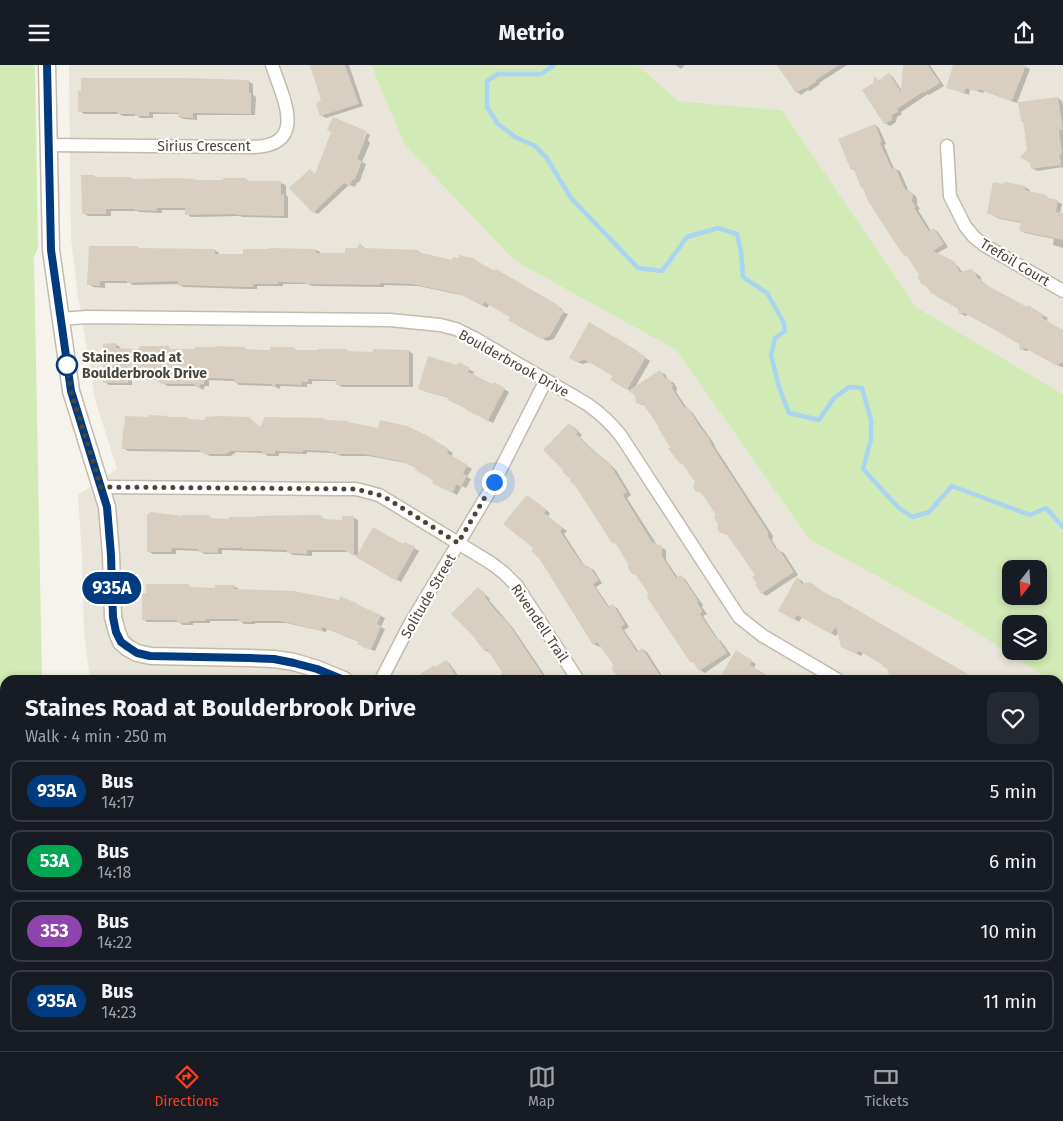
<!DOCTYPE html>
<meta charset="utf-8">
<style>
body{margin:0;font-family:"Fira Sans",sans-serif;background:#242831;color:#f1f3f6;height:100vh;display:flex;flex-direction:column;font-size:19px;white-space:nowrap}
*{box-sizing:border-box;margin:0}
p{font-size:16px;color:#9ea1a6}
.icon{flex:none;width:28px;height:28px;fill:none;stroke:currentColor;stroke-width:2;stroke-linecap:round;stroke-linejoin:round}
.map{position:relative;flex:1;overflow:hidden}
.details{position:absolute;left:0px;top:610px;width:1064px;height:376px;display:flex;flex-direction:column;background:#171b24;border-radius:15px 15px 0 0;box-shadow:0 2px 8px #0003}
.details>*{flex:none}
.badge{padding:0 10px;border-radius:16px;font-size:18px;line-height:32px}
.needle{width:32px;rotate:197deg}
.buttons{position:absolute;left:1002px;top:495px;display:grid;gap:10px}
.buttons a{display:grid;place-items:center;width:45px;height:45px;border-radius:10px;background:#171b24;box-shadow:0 2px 8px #0003;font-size:25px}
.you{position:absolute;width:25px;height:25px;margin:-12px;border:4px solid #fff;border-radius:50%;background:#1a73e8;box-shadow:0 0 0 8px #1a73e833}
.map>.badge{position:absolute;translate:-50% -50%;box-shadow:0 0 0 2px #fff}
.round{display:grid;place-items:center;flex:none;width:52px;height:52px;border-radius:10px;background:#242831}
.head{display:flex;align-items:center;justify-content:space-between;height:85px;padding:0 25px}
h1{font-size:24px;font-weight:700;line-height:38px}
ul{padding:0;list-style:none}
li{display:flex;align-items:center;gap:15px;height:62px;margin:0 10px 8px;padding:0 15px;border:2px solid #363941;border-radius:10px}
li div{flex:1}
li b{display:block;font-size:19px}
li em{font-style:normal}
li .badge{min-width:55px;font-weight:700;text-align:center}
header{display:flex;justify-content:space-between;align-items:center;height:65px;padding:0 25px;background:#171b24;font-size:22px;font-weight:700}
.tab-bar{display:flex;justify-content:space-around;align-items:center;height:70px;border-top:1px solid #363941;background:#171b24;font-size:14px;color:#9ea1a6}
.tab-bar a{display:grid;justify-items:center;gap:2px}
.tab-bar .current{color:#fc3f1d}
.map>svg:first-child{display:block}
.residential{fill:#eae5da}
.green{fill:#d2eab5;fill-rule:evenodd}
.shadow{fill:#0003}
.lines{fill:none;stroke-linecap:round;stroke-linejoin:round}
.stream{stroke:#a9d4f2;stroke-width:4.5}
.building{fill:#d8cfc1}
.minor-casing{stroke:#c2bbae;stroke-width:15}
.tertiary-casing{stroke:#c2bbae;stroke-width:19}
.minor{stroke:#fff;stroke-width:12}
.tertiary{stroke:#fff;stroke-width:16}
.line-casing{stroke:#fff;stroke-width:11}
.line{stroke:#003b80;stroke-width:8}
.walk{stroke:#4b4439;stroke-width:5;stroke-dasharray:0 9}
.stop-dot{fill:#fff;stroke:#003b80;stroke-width:2.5}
.labels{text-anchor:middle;stroke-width:4.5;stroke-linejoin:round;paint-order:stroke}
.street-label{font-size:14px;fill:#4b4439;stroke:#fff}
.stop-label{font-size:14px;font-weight:bold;fill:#4b4439;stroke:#fff;text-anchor:start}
</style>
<header><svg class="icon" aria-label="menu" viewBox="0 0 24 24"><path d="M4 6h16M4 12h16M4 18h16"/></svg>Metrio<svg class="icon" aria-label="share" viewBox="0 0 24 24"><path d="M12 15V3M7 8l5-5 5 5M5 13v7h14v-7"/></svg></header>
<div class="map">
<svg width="1063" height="986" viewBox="0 0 1063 986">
<rect width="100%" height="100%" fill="#f6f3ec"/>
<g class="residential">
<path d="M69 0H371L372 5 515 196 676 285 809 474 960 557 1050 615H90L84 566 82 495 78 430 117 404 95 334 78 231 71 174Z"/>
<path d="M638 0H1063V329L916 242 782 45 678 36Z"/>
<path d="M1059 620 1063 623V925L1059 923Z"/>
<path d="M90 981H567L564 986H90Z"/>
</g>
<g class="green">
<path d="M0 0H35L38 183 34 192 42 615H5V981H48V986H0Z"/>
<path d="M371 0H638L678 36 782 45 916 242 1063 329V623L1059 620V615H1050L960 557 809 474 676 285 515 196 405 80ZM1011 504H1039V531H1011ZM1011 559H1039V586H1011Z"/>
<path d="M1059 923 1063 925V986H862L865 981H1059Z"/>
<path d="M567 981H748L756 986H564Z"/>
</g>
<g class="shadow">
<path d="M310 0H349L363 41 326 53 321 50 323 36Z"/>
<path d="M675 0H685L681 4Z"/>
<path d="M779 0H847L819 18 820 19 810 26 808 25 801 30 797 27Z"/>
<path d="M904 0H930L944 21 929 30 928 29 901 47 902 49 897 52 896 57 890 61 885 58 879 16 889 10 893 12 902 26Z"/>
<path d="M954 0H1022L1030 4 1017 38 984 26 983 28 970 24 969 30 947 22Z"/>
<path d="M248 16 253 19V30L256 32 255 50H197V55L184 54 179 52V49H153V53H140L138 51H123L119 49H84L80 46Z"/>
<path d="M1058 33 1062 36 1063 41V102L1037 106 1032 103 1028 86 1024 57 1022 56Z"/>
<path d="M875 60 879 63 886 79 884 80 894 104 900 106 909 127 915 130 917 134V140L920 144 918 145 931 166 934 164 938 167 948 182 936 189 958 201 963 208 971 206 976 208 981 212 982 217 986 219 984 221 1027 243 1033 244 1048 253 1046 256 1063 266V302H1061L1031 285 1026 286 1021 284 1020 278 970 249 965 251 960 248 959 243 928 222 909 192 904 190 856 106 852 104Z"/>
<path d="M367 68 370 70 368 75 370 78 362 97 366 99 360 116 357 118 355 122 349 120 318 149 314 147 310 106 316 110 363 78Z"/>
<path d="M83 111H94L97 113H131L134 115 197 117 245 114 251 117 281 118 286 120V130L288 132V153L242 152 240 151 191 152 187 149V145H162V148L140 147 137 146H111V151H88L83 148Z"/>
<path d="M1025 122 1030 125V128L1046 131 1051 135 1058 137 1062 139 1060 149H1063V183L1053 180 1054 174 1025 168 1020 165 1022 158 1000 154 988 148Z"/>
<path d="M361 180 366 184 418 186 422 189 453 196 460 195V191L475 195 480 198 479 199 493 207 496 206 562 244 563 247 568 249 554 274 547 276 510 254 511 252 490 239 487 243 466 231 418 221 384 220V222L312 221 308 219H283V221H257V224H250L184 222 179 220V219L133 220 130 218H105V223L93 222 89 219 90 182H137L140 184 215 185 219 188V191L316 185 320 187V189H347L358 184Z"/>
<path d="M115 279 120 282V285H140L168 283 173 285 244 283 249 286H272L293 283 298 286 346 285 350 288H375L409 286 413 289V322H342L337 319V316H312V319H307V322L281 321 279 324 274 321 239 320 235 317V316L209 315V321H205L203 325 197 321H168L158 315 132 314V320H109L105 317Z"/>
<path d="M642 291 650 296 634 324 660 307 665 309 668 315 674 318 677 323 676 327 687 343 692 347 705 366 713 377 715 382 773 471 772 475 778 485 784 488 798 510 766 531 762 528 757 510 728 470 721 467 718 451 704 429 697 426 696 417 684 400 679 397 661 362 646 340H642L637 337 636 329 612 315 614 311 591 297 582 299 570 293Z"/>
<path d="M459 299 474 307 472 310 494 321 495 319 509 327 493 358 472 347 449 333 424 326 420 324 458 301Z"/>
<path d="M249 353 261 363 327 357 351 359 428 372 453 388 451 392 472 404 467 412 471 414 466 423 462 421 457 430 434 417 435 415 417 403 406 398 369 391H342L333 388 307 387V389L279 388V391H268L263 388 236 387 231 391H210L203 387 128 386 123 383 191 356Z"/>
<path d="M569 359 574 362 582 370 580 372 597 389 602 392 616 405 631 430 627 433 657 480 666 485V495L678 513 681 512 685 514 700 536 703 540 702 542 707 549 703 551 718 574 721 576 731 590 705 608 700 605 638 511 633 508 630 499 618 480 613 477Z"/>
<path d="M528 431 550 448 548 452 567 466 564 469 584 500 594 505 602 518 596 522 610 543 613 541 617 543 629 562 624 565 639 587 642 584 647 587 665 615H624L601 580 599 582 594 579 534 483Z"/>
<path d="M321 452 326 455 343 456 354 453 358 455V490L404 481 405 478 419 486 401 517 350 487H312V491L293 490 288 487 222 485V489H204L200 486 176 485V489H153L148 486 213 454 230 455Z"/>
<path d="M798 514 802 516 804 519 809 518 819 524 820 526 976 615H899L885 600 864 587 861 591 842 582 839 567 836 571 802 552 799 557 780 545Z"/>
<path d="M189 521 194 524H216L234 521 239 524V525L358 540 385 553 381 562 385 564 375 586 363 582 360 577 327 564 326 567 286 558H255V559H244L240 556H210V558H193V560H183L178 557H147L143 554Z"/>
<path d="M478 524 482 526 490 534 489 535 513 563 548 615H502L499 611 504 608 490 588 485 585Z"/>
<path d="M736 587 756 599 753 604 772 615 781 614 784 615H720Z"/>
<path d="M446 597 450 599 461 615H421Z"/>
<path d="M1063 666V710L1059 708V673Z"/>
<path d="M1059 777 1063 779V850L1059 847Z"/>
<path d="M140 981H530L532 986H148Z"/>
</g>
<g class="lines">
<path class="stream" d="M554 0 541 9H498L487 16V42L498 59 515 72 535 81 546 92 571 133 638 203 662 206 687 172 718 163 737 169 741 186 743 212 767 228 783 256 785 266 775 273 771 290 779 322 789 348 819 355 834 333 849 322 862 323 871 355V374L863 404 898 442 912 452 929 447 952 421 1030 450 1046 443 1063 462"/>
</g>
<g class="building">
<path d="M310 0H345L359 39 320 51 316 38 319 37V36L321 35Z"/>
<path d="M777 0H839L816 15V17L805 24 804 23 796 28Z"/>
<path d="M903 0H928L940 18 924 28 923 27 897 44 899 46 892 50V55L884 59 862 25 873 18 874 11 879 15 889 8 901 27Z"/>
<path d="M953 0H1026L1012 36 979 24 978 27 966 23 964 28 946 23Z"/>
<path d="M81 13H185L249 15V28H251V49L193 48V53L178 52V48L149 47V51H135V49H117V47H78V26H81Z"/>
<path d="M1058 32 1063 65H1059L1062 87 1060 90 1061 100 1031 104 1030 98 1020 92 1027 85 1023 56H1021L1018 37Z"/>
<path d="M333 52 367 66 364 72 365 75 357 94 362 96 355 114 352 115 350 121 344 118 313 148 289 123 310 104 315 109 331 67 327 65Z"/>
<path d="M875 59 882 77 880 78 892 104 895 102 905 124 910 126 913 130 912 136 916 142 914 143 929 166 934 163 944 179 933 186 954 196 960 207 971 204 976 209 977 213 982 215 981 217 1027 242 1028 240 1044 250 1042 253 1063 265V298L1055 300 1025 283 1020 285 1019 279 995 265 964 248 959 249 958 244 931 228 926 221 922 220 918 213 919 210 907 191 903 190 868 136 863 123H861L854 104 851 105 838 74Z"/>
<path d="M81 110H94V112H131V114L177 113 195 114V115H223V113H246L247 116H281V131L284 128V151L236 150V149L185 150V143H157V146L134 145V144H106V149H82Z"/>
<path d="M993 117 1003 119 1006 117 1026 121 1025 125 1046 130 1048 133 1058 135 1056 147 1063 148V175L1019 166 1021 157 994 152V150L987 149Z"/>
<path d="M360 178 364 183 418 185V187L452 195 453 192 459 193V190L476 194 475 195 493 205 496 204 558 240 559 243 564 246 550 271 541 274 508 255 510 252 484 237 482 241 460 229 412 219 380 218V220L306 219V218L278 217V219H253V222H245L178 220V216L127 218V216H100V221L87 220 89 181H137V183L215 184V189H243V184H269V183L316 184V188H345V183H357Z"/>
<path d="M589 257 638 286V287L646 292 627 325 610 315 613 311 585 295 576 297 569 293Z"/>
<path d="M116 278V283L139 284V281H169V284H195V282H215V281L244 282V284L270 285V282H294V285H318V284H347L346 286 373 287V284L409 285V320H336V315L308 314V317H302V320L276 319 274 323 271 319 234 318V314L204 313V319H201L198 323 194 319H162L157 316V313L128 312V318H103V279Z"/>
<path d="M428 291 457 300 459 297 470 303 468 307 493 319 494 317 505 323 488 356 466 345V344L448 335 447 332 418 324Z"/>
<path d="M660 305 665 313 669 314 673 320 672 323 684 342H688L700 362 709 373 711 379 768 467V471L775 483 779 484 794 507 761 529 756 521V517L752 512 755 510 726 468H720L717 463 718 460 714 452 716 450 701 427H696L693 422 695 417 681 397 679 398 668 383 670 382 658 363 659 362 643 339 636 338 635 330 628 326Z"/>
<path d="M149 350 168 351V352H187L190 354 204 355 206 352 218 351 249 352 260 362 265 352 323 353 326 355 348 356V357L378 363 380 355 407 361 428 371 449 384 447 388 468 400 463 408 467 411 461 422 457 419 452 428 432 418 433 415 415 405 416 403 400 396 364 389H336V387H329V386L303 385V387L275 386V389H262V386H231L226 389H204L199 385 122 384 123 363H124L125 351 149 352Z"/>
<path d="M569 358 578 367 576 369 596 389 597 387 611 401 627 427 623 430 652 477 662 481V491L676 513 681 510 696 532 698 536V539L702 545V547L700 549 716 573 717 572 727 588 699 606 694 598 690 597 678 579 647 532 648 528 635 509H632L628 503V499L616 479 612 478 576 422 570 416V414L562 406 563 405 543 385Z"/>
<path d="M527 430 547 445 544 448 563 463 560 466 582 499 584 498 587 503 589 501 599 515 593 519 608 542 613 539 625 559 621 562 637 587 642 583 663 615H620L611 603 614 601 597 577 593 580 539 493 531 486 533 483 503 459Z"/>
<path d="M151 447 182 451V450H209L211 453 229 454V452H255V451L312 450H321L323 454 342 455V451H354V491L344 485H307V489L287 488V485L242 484V483H218V488L198 487V484L172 483 171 487H147V450Z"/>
<path d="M373 462 403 479 405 477 415 482 396 516 356 492Z"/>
<path d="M797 512 802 519 809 517 815 520V522L835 533 836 532 847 539 978 615H897L889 610 887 604 882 601 883 600 859 586 856 589 841 582 836 562 831 569 797 550 794 555 778 546Z"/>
<path d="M146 519H189V522L215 523V520H235L234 524 294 526 339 535 340 531 358 539V540L381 550 377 559 381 561 371 585 357 579 359 576 322 562V566L280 556H251V557H239V554H206V556H189V558H177V555H142V528H146Z"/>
<path d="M478 522 486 531 485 532 497 547 509 559 546 615H507L487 584 484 586 473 571 451 549Z"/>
<path d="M736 585 752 595 750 600 775 615H718Z"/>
<path d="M446 595 459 615H411L434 600 435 602Z"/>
</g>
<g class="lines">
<g class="minor-casing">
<g id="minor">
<path d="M48 80 252 82C309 81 283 33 272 0"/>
<path d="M947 81 950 131 965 161 974 172 984 180 1063 226"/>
<path d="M60 254 87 252 390 255 440 260 456 264 474 273 587 339C600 348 611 358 621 371L739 552 763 571 838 615"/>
<path d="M101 422 339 424H356L379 430 491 498 504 508 517 521 578 615"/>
<path d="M381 615 410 559 489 427 546 315"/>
<path d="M1059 744 1063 747"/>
<path d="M837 986 840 981"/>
</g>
</g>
<g class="tertiary-casing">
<g id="tertiary">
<path d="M47 0 51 185 71 326 107 442 111 490 113 552 117 567 121 577 128 583 137 588 151 591 250 593 274 594 294 597 317 604 344 615"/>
<path d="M792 981 800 986"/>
</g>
</g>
<use href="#minor" class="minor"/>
<use href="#tertiary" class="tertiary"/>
</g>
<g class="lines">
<g class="line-casing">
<path id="line" d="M47 0 51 185 71 326 107 442 111 490 113 552 116 567 121 577 128 582 137 588 150 591 250 593 274 594 294 598 317 604 344 615"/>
</g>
<use href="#line" class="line"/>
<path class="walk" d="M67 300 66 296 71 326 101 422 356 424 379 430 388 434 458 478 494 417"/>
</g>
<circle class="stop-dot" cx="67" cy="300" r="10"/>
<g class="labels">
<g class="street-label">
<text x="204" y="86">Sirius Crescent</text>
<text transform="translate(1015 197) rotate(31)" y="5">Trefoil Court</text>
<text transform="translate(514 298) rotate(29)" y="5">Boulderbrook Drive</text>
<text transform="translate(428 531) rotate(-60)" y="5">Solitude Street</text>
<text transform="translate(540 558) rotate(56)" y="5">Rivendell Trail</text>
</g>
<g class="stop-label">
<text x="82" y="297">Staines Road at<tspan x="82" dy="16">Boulderbrook Drive</tspan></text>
</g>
</g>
</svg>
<div class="buttons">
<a><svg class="needle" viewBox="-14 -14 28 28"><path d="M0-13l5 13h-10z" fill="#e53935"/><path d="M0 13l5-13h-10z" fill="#9ea1a6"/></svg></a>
<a><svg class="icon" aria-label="layers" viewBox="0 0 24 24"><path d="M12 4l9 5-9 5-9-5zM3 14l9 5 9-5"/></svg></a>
</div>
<div class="you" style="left:494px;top:417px"></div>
<b class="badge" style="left:112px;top:523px;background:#003b80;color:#fff">935A</b>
<section class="details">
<div class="head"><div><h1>Staines Road at Boulderbrook Drive</h1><p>Walk · 4 min · 250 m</p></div><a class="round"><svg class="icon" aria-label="heart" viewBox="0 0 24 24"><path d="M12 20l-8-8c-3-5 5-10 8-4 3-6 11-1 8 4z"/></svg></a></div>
<ul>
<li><span class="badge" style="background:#003b80;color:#fff">935A</span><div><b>Bus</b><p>14:17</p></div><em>5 min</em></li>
<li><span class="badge" style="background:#00a651;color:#fff">53A</span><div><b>Bus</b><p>14:18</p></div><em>6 min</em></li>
<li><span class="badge" style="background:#8e44ad;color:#fff">353</span><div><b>Bus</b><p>14:22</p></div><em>10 min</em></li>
<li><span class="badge" style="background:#003b80;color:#fff">935A</span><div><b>Bus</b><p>14:23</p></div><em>11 min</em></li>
</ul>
</section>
</div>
<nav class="tab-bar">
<a class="current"><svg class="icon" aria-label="directions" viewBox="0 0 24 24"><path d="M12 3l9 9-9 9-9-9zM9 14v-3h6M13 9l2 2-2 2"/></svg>Directions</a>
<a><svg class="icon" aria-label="map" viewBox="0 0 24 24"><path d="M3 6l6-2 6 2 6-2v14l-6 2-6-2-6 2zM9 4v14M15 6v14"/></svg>Map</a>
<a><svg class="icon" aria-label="tickets" viewBox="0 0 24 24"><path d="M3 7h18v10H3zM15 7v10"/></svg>Tickets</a>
</nav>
